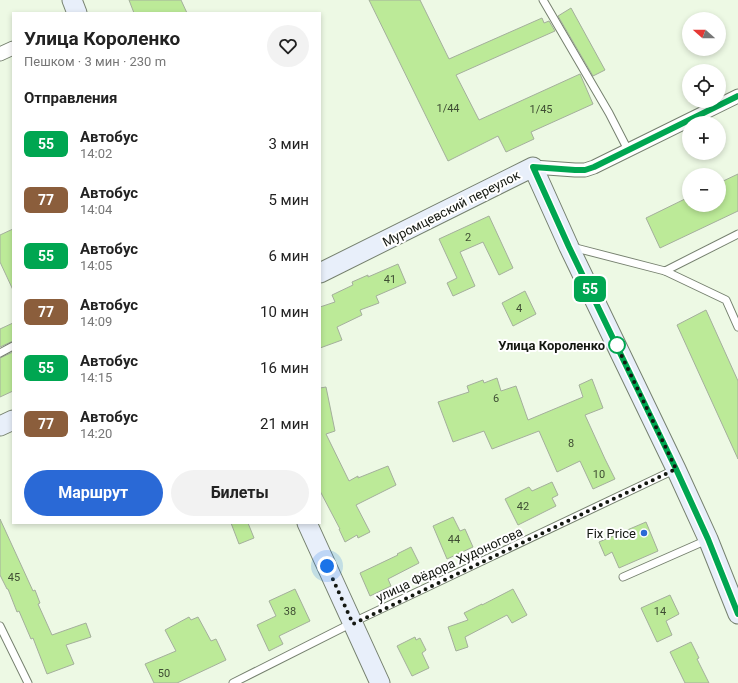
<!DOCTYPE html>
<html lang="ru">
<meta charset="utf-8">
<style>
body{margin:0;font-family:Roboto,sans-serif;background:#f2f2f2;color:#222;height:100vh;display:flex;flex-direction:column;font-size:15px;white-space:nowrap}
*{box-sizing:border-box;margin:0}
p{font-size:13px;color:#767676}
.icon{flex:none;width:22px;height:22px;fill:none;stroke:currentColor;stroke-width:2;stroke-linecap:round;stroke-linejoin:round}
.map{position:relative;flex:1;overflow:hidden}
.side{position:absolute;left:12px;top:12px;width:309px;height:512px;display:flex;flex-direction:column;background:#fff;border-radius:0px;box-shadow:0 2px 6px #0003}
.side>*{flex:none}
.badge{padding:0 8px;border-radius:6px;font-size:14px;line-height:26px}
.needle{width:26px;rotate:291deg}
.buttons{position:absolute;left:682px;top:12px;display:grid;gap:8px}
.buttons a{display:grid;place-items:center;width:44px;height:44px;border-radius:50%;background:#fff;box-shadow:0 2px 6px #0003;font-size:20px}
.you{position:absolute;width:20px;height:20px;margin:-10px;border:3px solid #fff;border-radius:50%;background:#1a73e8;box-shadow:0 0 0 6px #1a73e833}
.map>.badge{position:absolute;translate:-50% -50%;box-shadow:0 0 0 2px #fff}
h2{padding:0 12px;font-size:15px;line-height:36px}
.round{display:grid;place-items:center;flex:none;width:42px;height:42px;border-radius:21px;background:#f2f2f2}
.summary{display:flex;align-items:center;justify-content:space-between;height:68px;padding:0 12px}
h1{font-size:19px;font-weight:700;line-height:30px}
.button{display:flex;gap:8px;margin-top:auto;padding:8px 12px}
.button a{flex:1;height:46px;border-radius:24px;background:#2a69d6;color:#fff;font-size:16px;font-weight:700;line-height:46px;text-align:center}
.button a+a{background:#f2f2f2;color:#222}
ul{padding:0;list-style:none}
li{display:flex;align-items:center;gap:12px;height:56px;padding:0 12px}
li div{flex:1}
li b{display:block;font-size:15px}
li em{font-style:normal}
li .badge{min-width:44px;font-weight:700;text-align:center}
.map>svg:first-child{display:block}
.building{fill:#bcea98;stroke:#a4af9c}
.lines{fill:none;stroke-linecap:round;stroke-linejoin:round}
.lane-casing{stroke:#76816f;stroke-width:9}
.street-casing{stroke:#76816f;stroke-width:15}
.secondary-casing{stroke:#76816f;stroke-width:21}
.lane{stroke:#fff;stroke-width:7}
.street{stroke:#fff;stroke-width:13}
.secondary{stroke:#e8effa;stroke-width:19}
.line-casing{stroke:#fff;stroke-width:9}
.line{stroke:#00a651;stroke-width:6}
.walk{stroke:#141811;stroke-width:4;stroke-dasharray:0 7.2}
.stop-dot{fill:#fff;stroke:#00a651;stroke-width:2}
.poi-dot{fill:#2a69d6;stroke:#fff;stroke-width:1.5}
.labels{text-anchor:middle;stroke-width:4;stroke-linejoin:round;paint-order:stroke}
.number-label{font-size:11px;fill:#3e4c33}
.street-label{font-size:13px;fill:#141811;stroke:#fff}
.stop-label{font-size:13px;font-weight:bold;fill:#141811;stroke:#fff;text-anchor:end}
.poi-label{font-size:13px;fill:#141811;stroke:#fff;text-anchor:end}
</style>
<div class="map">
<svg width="738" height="683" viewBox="0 0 738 683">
<rect width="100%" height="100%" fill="#edf9e4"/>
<g class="building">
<path d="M129 0H181L187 13H134Z"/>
<path d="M369 0H420L449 59 542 18 544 23 549 21 555 31 456 75 479 120 580 74 593 104 531 132 534 139 506 152 498 136 448 161Z"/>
<path d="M571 8 605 70 593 76 558 16Z"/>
<path d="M738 174V211L660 248 646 218 689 197V205H719V183Z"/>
<path d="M489 216 513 268 499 275 483 242 460 252 475 286 453 296 447 283 457 278 439 239Z"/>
<path d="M13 229V290L0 262V235Z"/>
<path d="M398 264 406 283 376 296 379 303 360 310 362 315 337 327 342 340 320 348V307L335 302 332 295 353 285 352 282 368 275V277Z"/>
<path d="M525 291 536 314 513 326 502 303Z"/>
<path d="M706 310 738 381V459L677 325Z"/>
<path d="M13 323V341L0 347V329Z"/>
<path d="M13 352V391L0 397V358Z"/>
<path d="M497 378 501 391 516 386 528 420 583 397 579 385 592 379 603 408 585 415 605 459 615 479 593 489 580 461 557 472 539 431 492 449 484 431 453 442 438 402 469 392 467 386 483 380 484 383Z"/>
<path d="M326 387 335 431 326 434 349 481 358 476V478L388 466 396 485 356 505 370 532 358 538 357 535 345 542 339 529H340L320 491V388Z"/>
<path d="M552 482 558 495 552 498 556 506 518 525 505 499 529 487 532 491Z"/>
<path d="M453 517 460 531 465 529 473 547 447 559 433 526Z"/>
<path d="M0 519 33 591 35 590 40 603 38 604 52 635 86 623 91 637 66 645 74 664 47 674 33 638 31 639 19 611 17 612 8 589H7L0 575Z"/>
<path d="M646 522 658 551 619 568 612 552 605 556 599 542Z"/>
<path d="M231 523H248L254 538 239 544Z"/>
<path d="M411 547 419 563 388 579 391 586 370 596 360 573 398 555 397 554Z"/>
<path d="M295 589 310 621 279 636 283 644 269 651 257 625 276 616 269 601Z"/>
<path d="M513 589 527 615 512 623 507 615 465 637 468 647 456 651 448 627 468 620 464 613 482 604V605Z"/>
<path d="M670 595 679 614 666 621 672 635 657 642 641 608Z"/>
<path d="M189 617 191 620 198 617 211 641 216 639 226 660 177 683H154L145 664 176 651 165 630Z"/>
<path d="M415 637 416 640 420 638 426 650 422 653 429 668 412 676 397 646Z"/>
<path d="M691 642 699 658 697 659 709 683H685L670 652Z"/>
</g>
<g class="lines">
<g class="lane-casing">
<g id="lane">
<path d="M543 0 609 113 628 150"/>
<path d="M572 247 665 271 738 234"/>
<path d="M665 271 726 300 738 327"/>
<path d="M0 353 13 346"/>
<path d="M623 577 707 540"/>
<path d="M0 626 28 683"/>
<path d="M233 683 360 619 676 469"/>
</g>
</g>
<g class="street-casing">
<g id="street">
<path d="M0 54 13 48"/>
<path d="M533 167 575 170H585L594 167 738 96"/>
</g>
</g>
<g class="secondary-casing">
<g id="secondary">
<path d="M72 0 77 13"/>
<path d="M320 273 533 167 569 247 676 469 708 539 738 614"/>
<path d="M0 426 13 420"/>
<path d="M307 523 380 683"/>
</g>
</g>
<use href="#lane" class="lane"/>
<use href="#street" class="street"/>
<use href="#secondary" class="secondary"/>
</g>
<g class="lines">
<g class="line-casing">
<path id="line" d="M738 96 594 167 585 170H575L533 167 569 247 676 469 708 539 738 614"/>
</g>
<use href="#line" class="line"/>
<path class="walk" d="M327 566 353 624 676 469 616 344 617 345"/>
</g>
<circle class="stop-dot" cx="617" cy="345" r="8"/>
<circle class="poi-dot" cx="644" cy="533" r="4"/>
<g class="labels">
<g class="number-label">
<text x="448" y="112">1/44</text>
<text x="541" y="113">1/45</text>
<text x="468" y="241">2</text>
<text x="390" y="283">41</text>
<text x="519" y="312">4</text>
<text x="496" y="402">6</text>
<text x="571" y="447">8</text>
<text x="599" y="478">10</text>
<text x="523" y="510">42</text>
<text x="454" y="543">44</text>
<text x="14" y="581">45</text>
<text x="290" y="615">38</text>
<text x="660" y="615">14</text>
<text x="164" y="677">50</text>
</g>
<g class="street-label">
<text transform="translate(451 208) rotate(-27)" y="5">Муромцевский переулок</text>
<text transform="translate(449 564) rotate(-25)" y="5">улица Фёдора Худоногова</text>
</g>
<g class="stop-label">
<text x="605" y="350">Улица Короленко</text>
</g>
<g class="poi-label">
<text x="636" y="538">Fix Price</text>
</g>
</g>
</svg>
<div class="buttons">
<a><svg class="needle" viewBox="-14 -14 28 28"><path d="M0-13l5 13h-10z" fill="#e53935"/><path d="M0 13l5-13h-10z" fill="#767676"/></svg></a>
<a><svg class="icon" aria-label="locate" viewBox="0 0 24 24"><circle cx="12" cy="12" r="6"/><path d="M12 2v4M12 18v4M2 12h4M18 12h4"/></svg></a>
<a>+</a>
<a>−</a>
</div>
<div class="you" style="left:327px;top:566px"></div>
<b class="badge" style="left:590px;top:289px;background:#00a651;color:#fff">55</b>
<section class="side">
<div class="summary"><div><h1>Улица Короленко</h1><p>Пешком · 3 мин · 230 m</p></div><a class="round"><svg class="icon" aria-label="heart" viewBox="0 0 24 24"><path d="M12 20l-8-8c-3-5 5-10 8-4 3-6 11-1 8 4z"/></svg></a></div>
<h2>Отправления</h2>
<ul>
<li><span class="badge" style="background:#00a651;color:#fff">55</span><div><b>Автобус</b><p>14:02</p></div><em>3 мин</em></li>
<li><span class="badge" style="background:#8b5e3c;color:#fff">77</span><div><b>Автобус</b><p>14:04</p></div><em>5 мин</em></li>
<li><span class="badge" style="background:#00a651;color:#fff">55</span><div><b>Автобус</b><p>14:05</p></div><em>6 мин</em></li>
<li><span class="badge" style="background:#8b5e3c;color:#fff">77</span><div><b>Автобус</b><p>14:09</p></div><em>10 мин</em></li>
<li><span class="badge" style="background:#00a651;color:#fff">55</span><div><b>Автобус</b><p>14:15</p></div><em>16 мин</em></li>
<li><span class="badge" style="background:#8b5e3c;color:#fff">77</span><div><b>Автобус</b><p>14:20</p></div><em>21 мин</em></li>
</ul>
<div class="button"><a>Маршрут</a><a>Билеты</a></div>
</section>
</div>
